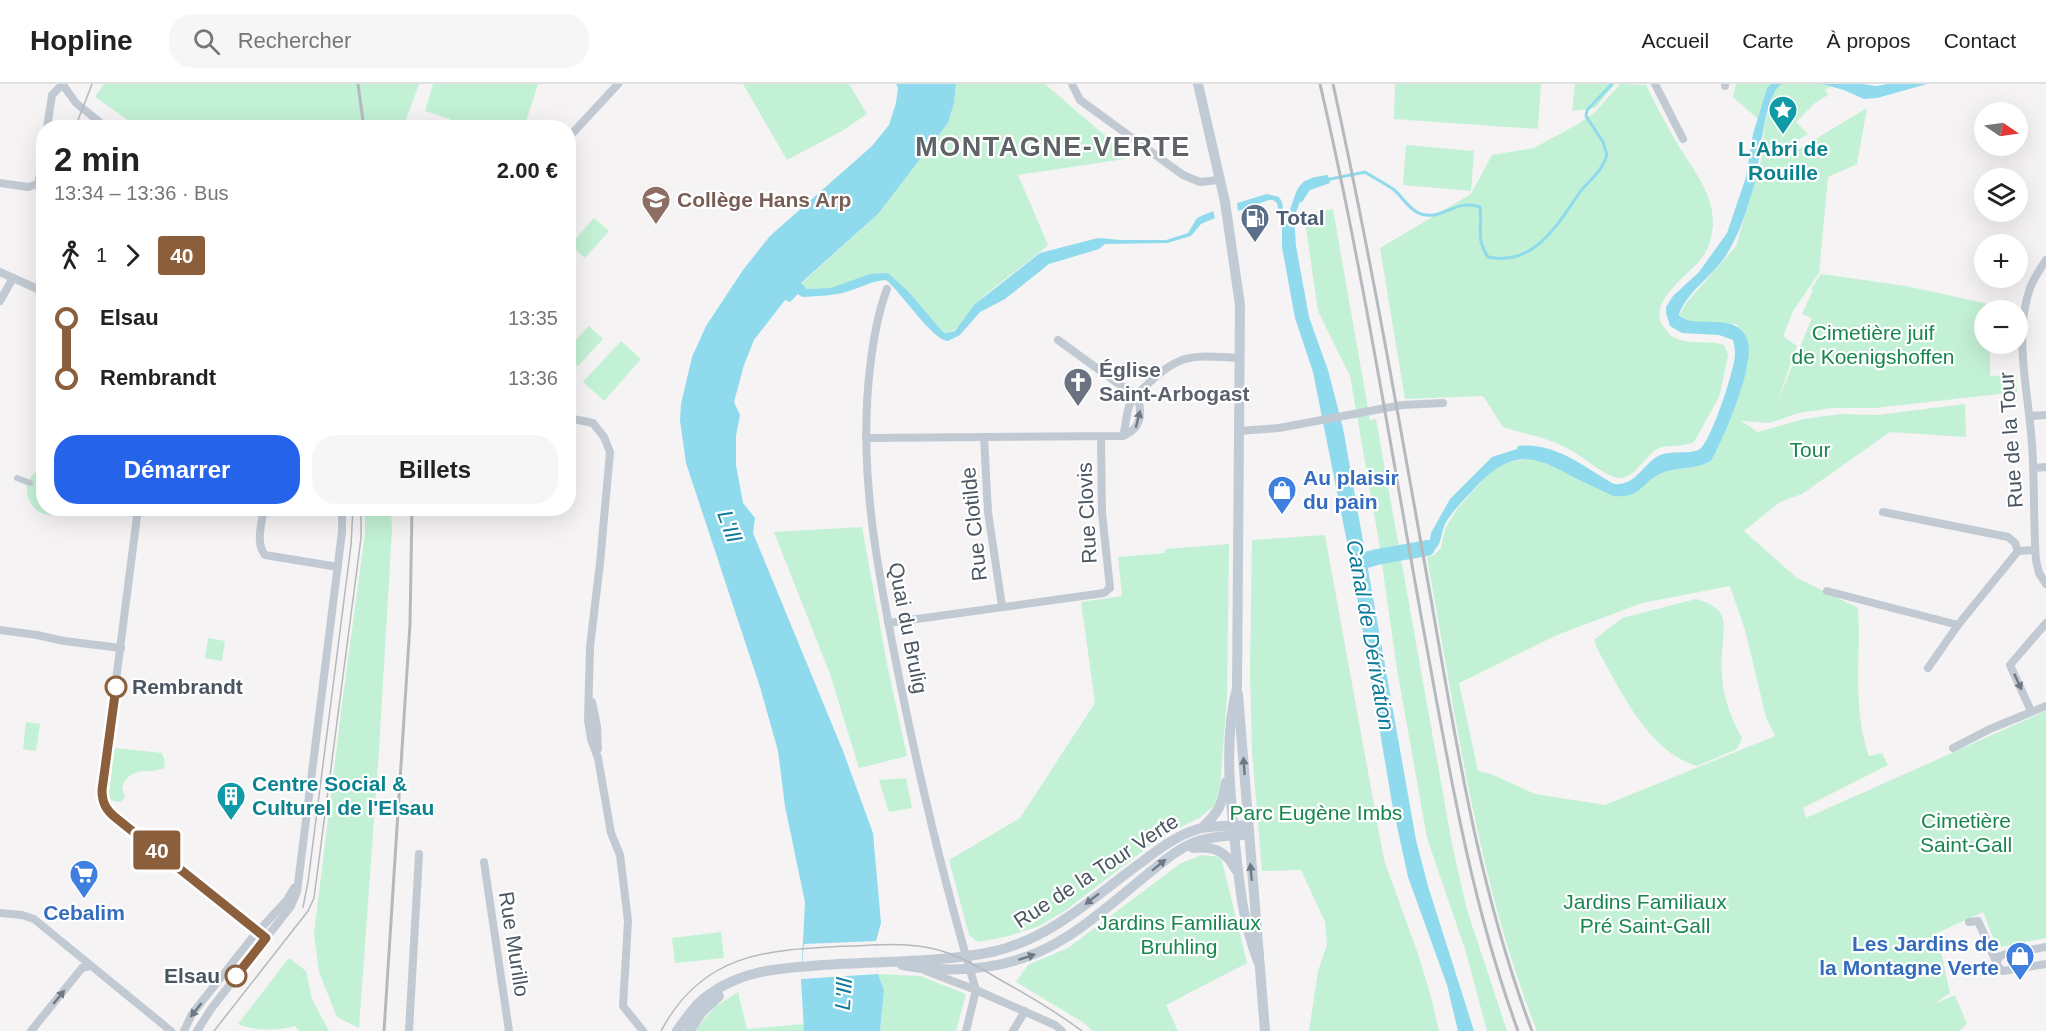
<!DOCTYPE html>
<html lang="fr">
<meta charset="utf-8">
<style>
body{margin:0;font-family:Arial,sans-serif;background:#f6f6f6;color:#222;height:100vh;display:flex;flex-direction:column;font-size:22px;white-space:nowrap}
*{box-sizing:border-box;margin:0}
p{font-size:20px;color:#767676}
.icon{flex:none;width:33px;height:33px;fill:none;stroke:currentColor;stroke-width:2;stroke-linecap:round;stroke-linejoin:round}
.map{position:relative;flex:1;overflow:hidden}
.panel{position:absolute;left:36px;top:36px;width:540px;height:396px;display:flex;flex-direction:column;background:#fff;border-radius:24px;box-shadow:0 6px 24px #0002}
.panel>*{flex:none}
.badge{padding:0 12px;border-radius:4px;font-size:21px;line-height:39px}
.needle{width:39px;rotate:103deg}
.fabs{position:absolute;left:1974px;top:18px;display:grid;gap:12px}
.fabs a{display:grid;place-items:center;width:54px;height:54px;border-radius:50%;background:#fff;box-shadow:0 6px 24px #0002;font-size:30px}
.map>.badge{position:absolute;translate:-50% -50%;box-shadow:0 0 0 3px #fff}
.legs{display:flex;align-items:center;gap:9px;height:66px;padding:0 18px;font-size:20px}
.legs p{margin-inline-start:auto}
.summary{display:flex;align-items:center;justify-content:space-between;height:102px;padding:0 18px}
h1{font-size:33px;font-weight:600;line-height:45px}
.primary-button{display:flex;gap:12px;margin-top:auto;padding:12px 18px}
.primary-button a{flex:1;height:69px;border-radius:24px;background:#2563eb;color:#fff;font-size:24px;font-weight:600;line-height:69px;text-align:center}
.primary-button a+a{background:#f6f6f6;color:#222}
ul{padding:0 18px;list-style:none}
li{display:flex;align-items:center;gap:21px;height:60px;font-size:22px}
li i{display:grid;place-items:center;width:9px;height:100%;margin:0 8px;background:currentColor}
li i::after{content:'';width:15px;height:15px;margin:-8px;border:4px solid;border-radius:50%;background:#fff}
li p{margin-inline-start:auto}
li:first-child i{background:linear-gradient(#0000 50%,currentColor 0)}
li:last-child i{background:linear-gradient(currentColor 50%,#0000 0)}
header{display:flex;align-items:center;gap:36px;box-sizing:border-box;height:84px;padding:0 30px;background:#fff;border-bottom:2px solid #e0e0e0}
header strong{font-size:28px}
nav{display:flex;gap:33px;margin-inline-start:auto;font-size:21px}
.search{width:420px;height:54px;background:#f6f6f6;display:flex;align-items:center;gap:15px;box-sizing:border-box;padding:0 21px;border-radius:24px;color:#767676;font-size:22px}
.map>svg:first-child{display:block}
.green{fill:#c3f1d5;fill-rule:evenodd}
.water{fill:#90daee}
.pier{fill:#f5f3f3}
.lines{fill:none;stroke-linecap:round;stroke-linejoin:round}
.stream{stroke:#90daee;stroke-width:3}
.river{stroke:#90daee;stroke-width:16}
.pedestrian{stroke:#c1cad2;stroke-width:6}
.minor{stroke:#c1cad2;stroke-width:8}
.secondary{stroke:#c1cbd6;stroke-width:10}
.tram{stroke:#b5b8bd;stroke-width:1.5}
.rail{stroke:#b5b8bd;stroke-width:3}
.oneway{fill:#6e7983}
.oneway2{fill:#6e7984}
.line-1-casing{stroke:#fff;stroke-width:14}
.line-1{stroke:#8b5e3c;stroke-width:9}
.stop-1-dot{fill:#fff;stroke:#8b5e3c;stroke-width:3}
.labels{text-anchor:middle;stroke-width:4.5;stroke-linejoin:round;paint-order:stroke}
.culture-label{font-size:21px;font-weight:bold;fill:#0d838f;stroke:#fff}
.education-label{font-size:21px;font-weight:bold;fill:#785e54;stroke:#fff;text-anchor:start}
.service-label{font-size:21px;font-weight:bold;fill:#4e5e75;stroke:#fff;text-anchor:start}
.park-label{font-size:21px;fill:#17864f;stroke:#fff}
.worship-label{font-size:21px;font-weight:bold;fill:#5b616d;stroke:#fff;text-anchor:start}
.street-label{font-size:21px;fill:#4a5661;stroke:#fff}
.shop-label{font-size:21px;font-weight:bold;fill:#366cbe;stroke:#fff;text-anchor:start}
.stop-label{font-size:21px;font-weight:bold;fill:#4a5661;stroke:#fff;text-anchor:start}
.water-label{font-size:22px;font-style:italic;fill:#0c7c9b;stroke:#fff}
.district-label{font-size:27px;font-weight:bold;letter-spacing:1.5px;fill:#5f6368;stroke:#fff}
</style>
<header>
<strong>Hopline</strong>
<div class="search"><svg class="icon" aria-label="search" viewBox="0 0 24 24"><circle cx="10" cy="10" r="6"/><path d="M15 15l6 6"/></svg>Rechercher</div>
<nav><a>Accueil</a><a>Carte</a><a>À propos</a><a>Contact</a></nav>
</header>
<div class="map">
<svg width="2046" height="947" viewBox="0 0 2046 947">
<rect width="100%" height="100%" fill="#f5f3f3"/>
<g class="green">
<path d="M104 0H419L403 44 138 43 95 13Z"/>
<path d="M433 0H538L524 44 465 43 454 40 450 35 425 27Z"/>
<path d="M743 0H849L867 30 842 47 787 76Z"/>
<path d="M956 0H1045L1131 74 1018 91 1048 161C1025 182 998 198 976 220 966 230 959 251 943 248L908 207 888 189 831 204 807 205 801 200 878 130 948 39 954 19Z"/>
<path d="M1395 0H1541L1538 45 1394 35Z"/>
<path d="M1575 0H1615L1595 24 1572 27Z"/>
<path d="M1620 0 1646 1C1655 19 1664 37 1674 54 1689 81 1714 107 1713 141 1712 150 1709 163 1704 171 1691 190 1648 216 1662 241 1666 246 1669 251 1675 254 1689 261 1709 256 1724 261L1728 271 1721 306 1718 315 1694 358C1682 364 1665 359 1654 367 1644 375 1635 392 1622 394 1611 396 1587 376 1577 370 1555 355 1528 351 1503 343L1483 312 1405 315 1380 164 1471 110 1492 71 1534 64 1580 39 1595 28Z"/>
<path d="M1736 0H1771L1767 4 1758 35 1733 13Z"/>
<path d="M1782 0H1821L1830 3 1825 6 1828 11 1815 19 1796 38 1808 50 1781 67 1784 74 1867 24 1857 80 1828 93 1819 189 1793 227 1783 252 1797 262 1776 321 1812 234 1802 230 1813 206 1811 205 1821 190 1906 202 2016 226H1984V260H1990V292L2016 291 2017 308 1875 324H1832L1798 329 1770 339 1741 337 1758 348 1804 335 1840 330 1878 331 1965 320 1966 353 1890 348 1802 410 1780 418 1744 447 1797 494 1858 524C1861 572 1852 626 1869 672L1882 669 1888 681 1803 724 1806 734 2046 627V854L2000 863 1996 861 1983 828 1937 849 1950 909 1934 920 1955 911 1967 940 1959 947H1537C1477 796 1456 632 1427 473L1434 471 1441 464 1445 445 1457 425 1491 387 1508 378 1527 375 1539 376 1555 382 1613 412C1639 415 1644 395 1664 388 1679 383 1696 385 1711 377L1733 328 1748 279 1746 253 1736 240 1685 237 1680 230 1687 218 1736 162 1761 77 1765 40 1772 13 1776 3ZM1730 502 1745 546 1766 633 1775 652 1605 721 1535 710 1491 690 1478 687 1459 599 1557 551 1642 519Z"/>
<path d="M1406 61 1474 67 1471 107 1403 101Z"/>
<path d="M1333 125 1370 336 1376 335 1452 760 1467 826 1507 947H1487L1466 868 1427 754 1397 585 1378 452 1350 292 1318 227 1304 130Z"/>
<path d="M594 134 609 147 585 174 570 161Z"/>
<path d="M589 242 603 255 578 282 569 273V263Z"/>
<path d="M621 257 641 275 604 317 583 298Z"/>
<path d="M43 384 44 424 66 425C35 448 9 397 43 384Z"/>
<path d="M365 425H391L392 446 379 666 359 944 337 933 319 888 314 850 341 628 365 449Z"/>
<path d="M862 443 887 580 907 672 859 684 830 590 774 448Z"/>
<path d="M1325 451 1384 776 1418 870 1431 913 1439 947H1309L1318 887 1327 861 1325 838 1301 786 1262 787 1252 668 1250 588 1252 456Z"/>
<path d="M1229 460 1227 612 1220 703 1214 722 1199 734 1161 753 1066 826 1039 842 1009 852 978 858 969 851 949 776 1020 734 1095 619 1081 518 1122 512 1118 473 1165 469V465Z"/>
<path d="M1696 515C1705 518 1718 522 1722 532 1726 543 1722 558 1722 569 1720 603 1726 625 1742 654L1737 665 1697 682C1648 668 1619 604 1597 564L1594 556 1622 534Z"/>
<path d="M208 554 225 557 222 577 205 574Z"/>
<path d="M26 638 40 640 36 667 23 665Z"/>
<path d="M116 664 162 669 165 678 164 684C148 691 132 680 122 703L125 714 120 718 113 717 109 714 113 666Z"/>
<path d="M906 694 912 724 889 728 879 696Z"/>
<path d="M1202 771 1221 773 1247 879 1166 921 1178 947H1092L1084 939 1016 898 1028 881 1068 864 1181 779Z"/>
<path d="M721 848 724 874 675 879 672 854Z"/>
<path d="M289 874 306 887 312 915 329 947H299L295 942C278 947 254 947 238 940Z"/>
<path d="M878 890 920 892 966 910 956 947H880L884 906Z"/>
<path d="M738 908 747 945 804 940V947H694L715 923Z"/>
</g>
<g class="water">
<path d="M896 0H956L954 19 948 39 878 130 801 199 807 205 831 204 870 190 888 189 908 207 943 248 946 249 955 247 974 221 1040 169 1098 154 1121 156H1166L1188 149 1197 134 1213 127 1215 134 1201 140 1191 152 1167 159 1105 160 1099 165 1049 180 1005 215 980 228 960 251 948 257C932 256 902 209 886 196 872 197 862 203 849 207 834 212 818 212 802 213L798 210 790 218 785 216 754 256 744 281 734 318 740 331 736 352V381L743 419 755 434 753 449 843 667 873 749 881 839 876 857 878 890 884 906 880 947H804L801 895 805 818 785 722 778 667 760 603 686 379 680 336 681 320 692 273 706 242 743 186 770 152 872 62 889 41 896 19 898 4Z"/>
<path d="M1771 0H1782C1765 9 1761 68 1757 87 1756 98 1752 108 1749 118 1743 138 1736 156 1725 173 1712 192 1685 210 1679 231 1689 242 1714 235 1731 240 1739 243 1744 247 1747 255 1757 279 1723 355 1711 377 1697 385 1679 383 1664 388 1641 397 1643 415 1613 412 1599 405 1585 399 1571 392 1530 368 1508 368 1474 405 1464 416 1452 427 1445 440 1439 453 1443 465 1427 469L1426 458 1430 456 1431 449 1450 415 1492 373 1517 365 1518 362C1556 358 1583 383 1614 400 1634 402 1642 383 1655 374 1669 364 1688 372 1700 365 1711 357 1735 285 1735 270 1735 265 1734 261 1733 256L1719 251 1682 249 1670 242 1666 229V223L1673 212 1699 188 1727 149 1746 93 1753 50 1767 4Z"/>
<path d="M1821 0H1863L1876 2 1888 0H1927L1877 14 1864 15 1844 6Z"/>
<path d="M1328 91 1330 99 1310 106 1302 118H1300L1294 133 1296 162 1309 233 1328 286 1343 344 1416 756 1428 802 1474 947H1458L1447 901 1408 793 1392 719 1352 483 1313 288 1295 234 1282 163V143L1277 119 1273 116H1269L1238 127 1237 119 1267 110 1279 113 1282 118 1284 131H1288C1299 104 1294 95 1328 91Z"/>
</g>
<path class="pier" d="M876 857 878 890 801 895 804 860Z"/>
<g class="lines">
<path class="stream" d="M1326 96 1365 88C1374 94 1384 99 1393 105 1403 113 1409 126 1421 130 1443 137 1456 114 1480 123 1483 144 1475 154 1488 173 1534 183 1558 140 1580 108 1591 94 1601 89 1607 71L1603 58 1586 32 1587 26 1612 0"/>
<path class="river" d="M1359 478 1377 473 1427 464"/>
<path class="pedestrian" d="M17 394 30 399"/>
<g class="minor">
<path d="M1072 0 1080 16 1183 91 1200 98 1219 96"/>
<path d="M1655 0 1683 55"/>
<path d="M1725 0V2"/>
<path d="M63 1 76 19 107 44"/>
<path d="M47 44 52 11 63 0"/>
<path d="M568 54 618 0"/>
<path d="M0 99 28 103 38 100 44 70"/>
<path d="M2046 176C2040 185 2034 194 2030 204 2013 253 2029 310 2032 361 2035 399 2033 438 2036 476L2039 489 2046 500"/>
<path d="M0 188 44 208"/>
<path d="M887 205C877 231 873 257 870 284 857 392 880 498 901 603 922 705 946 806 976 906L1055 941 1062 947"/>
<path d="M0 217 13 194"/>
<path d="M1058 256 1120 301 1137 310"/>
<path d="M2030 332 2046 331"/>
<path d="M568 334 593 339 604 353 610 368 600 479 590 563 588 636 591 655 598 674 611 749 620 771 622 787 628 837 623 922 643 947"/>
<path d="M1239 347 1279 344 1402 321 1443 319"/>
<path d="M1123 352C1126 342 1126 329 1130 320 1134 312 1142 305 1149 299 1182 267 1197 272 1240 274"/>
<path d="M984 353 988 428 1002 522"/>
<path d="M866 354 1123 352C1143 344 1142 328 1137 310"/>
<path d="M2034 384 2046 383"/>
<path d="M138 424 102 706C102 719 106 726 116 734L266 854"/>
<path d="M264 424C262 439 255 459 265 471L338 483"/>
<path d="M1883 428 2008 453 2015 459 2018 467"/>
<path d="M1827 507 1958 541"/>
<path d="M888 539 1104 509 1110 504 1102 429 1101 353"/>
<path d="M0 546 37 551 64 557 121 564"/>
<path d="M1928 584 1958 541 2018 467 2035 466"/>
<path d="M592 618 597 642 598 665"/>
<path d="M2031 627 2010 581 2046 539"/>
<path d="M1953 664 1990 645 2046 622"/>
<path d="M484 778 509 947"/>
<path d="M0 829 22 831 34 835 171 947"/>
<path d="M1969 838 1978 837 1999 884 2003 887 2046 880"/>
<path d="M1997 877 2000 872 2006 870 2046 863"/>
<path d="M926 887 976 906 966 947"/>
<path d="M31 947 82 884 90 882"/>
<path d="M184 947 192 930 252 854 287 816 294 804"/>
<path d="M197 947 211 925 291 822 297 808 342 448V424"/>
<path d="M409 947 419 770"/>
<path d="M1013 947 1025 927"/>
</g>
<g class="secondary">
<path d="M1198 0 1225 118 1240 221 1237 604C1224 653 1230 709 1235 760 1240 803 1242 835 1258 877"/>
<path d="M1238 610 1265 947"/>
<path d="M1202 744C1219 728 1222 721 1226 698"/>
<path d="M1193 764C1215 762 1226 767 1236 786"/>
<path d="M902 881C958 891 1016 885 1065 854 1091 838 1115 817 1138 798 1157 783 1175 765 1198 757 1214 752 1232 751 1248 751"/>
<path d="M677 947C687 933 696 919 710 910 744 885 784 884 823 881 879 877 942 879 996 867 1052 853 1094 813 1139 780 1158 766 1175 752 1198 745 1213 741 1232 742 1248 741"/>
<path d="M689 947 702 928 719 912"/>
</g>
<g class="tram">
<path d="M75 44 92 0"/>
<path d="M303 823 308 798 351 461 353 424"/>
<path d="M214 947 308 827 314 814 361 454V424"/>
<path d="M661 947C704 867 768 866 849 862 882 861 916 857 948 869 965 875 981 884 997 894 1026 910 1055 927 1082 947"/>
</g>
<g class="rail">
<path d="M358 0 364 44"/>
<path d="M1320 0C1363 185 1392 373 1426 559 1450 691 1472 821 1518 947"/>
<path d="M1333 0C1371 173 1401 347 1432 521 1457 665 1480 809 1532 947"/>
<path d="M384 947 410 540 412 424"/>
</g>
</g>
<defs><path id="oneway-solid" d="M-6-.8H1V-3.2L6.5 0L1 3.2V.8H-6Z" transform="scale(1.5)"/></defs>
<g class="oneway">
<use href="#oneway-solid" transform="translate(1138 335) rotate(-76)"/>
<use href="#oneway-solid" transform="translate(2018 598) rotate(65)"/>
<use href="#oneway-solid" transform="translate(59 913) rotate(-51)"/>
<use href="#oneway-solid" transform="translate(196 926) rotate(128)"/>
</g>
<g class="oneway2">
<use href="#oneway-solid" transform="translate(1244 682) rotate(-94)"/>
<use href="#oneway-solid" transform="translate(1159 781) rotate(-39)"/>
<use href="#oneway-solid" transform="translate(1251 788) rotate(-95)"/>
<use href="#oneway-solid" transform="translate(1092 815) rotate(142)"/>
<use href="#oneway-solid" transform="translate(1027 873) rotate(-18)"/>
</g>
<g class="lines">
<g class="line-1-casing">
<path id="line-1" d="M116 603 102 706C102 719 106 726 116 734L266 854 236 892"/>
</g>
<use href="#line-1" class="line-1"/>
</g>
<defs>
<g id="sight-pin" transform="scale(1.5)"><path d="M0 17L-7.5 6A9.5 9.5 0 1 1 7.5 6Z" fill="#0f9aa8" stroke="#fff"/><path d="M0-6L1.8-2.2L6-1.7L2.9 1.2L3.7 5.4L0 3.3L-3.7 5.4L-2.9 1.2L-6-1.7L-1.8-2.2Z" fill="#fff"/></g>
<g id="school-pin" transform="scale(1.5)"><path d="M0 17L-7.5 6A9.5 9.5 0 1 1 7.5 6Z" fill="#8d6e63" stroke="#fff"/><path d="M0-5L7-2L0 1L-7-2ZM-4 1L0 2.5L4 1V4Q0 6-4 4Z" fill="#fff"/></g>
<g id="fuel-pin" transform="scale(1.5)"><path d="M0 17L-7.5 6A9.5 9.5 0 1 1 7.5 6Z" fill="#5c6f8a" stroke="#fff"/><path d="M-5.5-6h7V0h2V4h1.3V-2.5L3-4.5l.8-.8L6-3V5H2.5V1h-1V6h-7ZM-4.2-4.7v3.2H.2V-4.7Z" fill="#fff"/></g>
<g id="church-pin" transform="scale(1.5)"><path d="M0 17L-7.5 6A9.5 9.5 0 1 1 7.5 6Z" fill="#6b7280" stroke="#fff"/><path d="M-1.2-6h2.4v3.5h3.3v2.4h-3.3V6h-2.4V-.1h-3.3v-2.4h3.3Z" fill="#fff"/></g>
<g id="shop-pin" transform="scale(1.5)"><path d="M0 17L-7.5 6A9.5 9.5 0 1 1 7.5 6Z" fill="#3f7fe0" stroke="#fff"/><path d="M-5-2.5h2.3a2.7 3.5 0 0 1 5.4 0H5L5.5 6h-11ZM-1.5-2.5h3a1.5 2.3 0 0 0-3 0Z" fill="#fff"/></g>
<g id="building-pin" transform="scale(1.5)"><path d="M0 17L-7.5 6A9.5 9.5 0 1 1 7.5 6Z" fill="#0f9aa8" stroke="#fff"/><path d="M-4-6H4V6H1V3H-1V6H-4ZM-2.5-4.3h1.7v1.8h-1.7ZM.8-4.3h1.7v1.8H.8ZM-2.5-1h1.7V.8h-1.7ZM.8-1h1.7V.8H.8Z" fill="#fff"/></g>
<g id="supermarket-pin" transform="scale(1.5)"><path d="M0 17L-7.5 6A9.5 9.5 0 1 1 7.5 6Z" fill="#3f7fe0" stroke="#fff"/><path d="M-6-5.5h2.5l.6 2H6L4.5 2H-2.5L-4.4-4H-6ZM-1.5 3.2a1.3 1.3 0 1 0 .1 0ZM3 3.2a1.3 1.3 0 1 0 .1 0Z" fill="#fff"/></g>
</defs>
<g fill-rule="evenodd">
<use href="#sight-pin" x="1783" y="26"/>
<use href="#school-pin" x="656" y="116"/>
<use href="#fuel-pin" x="1255" y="134"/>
<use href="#church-pin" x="1078" y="298"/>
<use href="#shop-pin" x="1282" y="406"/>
<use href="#building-pin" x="231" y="712"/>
<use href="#supermarket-pin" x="84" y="790"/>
<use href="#shop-pin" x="2020" y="872"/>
</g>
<g class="stop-1-dot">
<circle cx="116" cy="603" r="10"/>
<circle cx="236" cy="892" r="10"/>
</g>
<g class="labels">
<g class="culture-label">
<text x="1783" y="72">L'Abri de<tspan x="1783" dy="24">Rouille</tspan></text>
<text x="252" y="707" text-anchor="start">Centre Social &amp;<tspan x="252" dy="24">Culturel de l'Elsau</tspan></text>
</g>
<g class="education-label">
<text x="677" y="123">Collège Hans Arp</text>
</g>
<g class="service-label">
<text x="1276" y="141">Total</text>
</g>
<g class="park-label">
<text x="1873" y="256">Cimetière juif<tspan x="1873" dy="24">de Koenigshoffen</tspan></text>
<text x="1810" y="373">Tour</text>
<text x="1316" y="736">Parc Eugène Imbs</text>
<text x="1966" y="744">Cimetière<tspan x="1966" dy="24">Saint-Gall</tspan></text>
<text x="1645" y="825">Jardins Familiaux<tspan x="1645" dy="24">Pré Saint-Gall</tspan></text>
<text x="1179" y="846">Jardins Familiaux<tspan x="1179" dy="24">Bruhling</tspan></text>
</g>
<g class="worship-label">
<text x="1099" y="293">Église<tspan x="1099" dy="24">Saint-Arbogast</tspan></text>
</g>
<g class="street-label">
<text transform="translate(2011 356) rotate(-94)" y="7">Rue de la Tour</text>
<text transform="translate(1087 429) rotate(-93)" y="7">Rue Clovis</text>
<text transform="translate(974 440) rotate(-96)" y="7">Rue Clotilde</text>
<text transform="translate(908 544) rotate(79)" y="7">Quai du Brulig</text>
<text transform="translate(1096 787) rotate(-33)" y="7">Rue de la Tour Verte</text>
<text transform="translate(514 860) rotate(81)" y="7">Rue Murillo</text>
</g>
<g class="shop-label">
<text x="1303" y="401">Au plaisir<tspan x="1303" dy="24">du pain</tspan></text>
<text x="84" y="836" text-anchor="middle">Cebalim</text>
<text x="1999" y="867" text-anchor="end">Les Jardins de<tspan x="1999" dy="24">la Montagne Verte</tspan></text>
</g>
<g class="stop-label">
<text x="132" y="610">Rembrandt</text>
<text x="220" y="899" text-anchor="end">Elsau</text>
</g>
<g class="water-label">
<text transform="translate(730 442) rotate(70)" y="8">L'Ill</text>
<text transform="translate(1371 551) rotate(80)" y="8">Canal de Dérivation</text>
<text transform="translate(843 910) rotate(-86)" y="8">L'Ill</text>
</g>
<g class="district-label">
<text x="1053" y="72">MONTAGNE-VERTE</text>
</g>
</g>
</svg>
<div class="fabs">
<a><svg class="needle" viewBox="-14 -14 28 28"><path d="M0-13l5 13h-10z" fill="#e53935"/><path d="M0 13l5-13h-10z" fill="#767676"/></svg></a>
<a><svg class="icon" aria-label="layers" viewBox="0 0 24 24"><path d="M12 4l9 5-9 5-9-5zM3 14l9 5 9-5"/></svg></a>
<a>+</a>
<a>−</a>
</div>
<b class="badge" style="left:157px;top:766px;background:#8b5e3c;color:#fff">40</b>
<section class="panel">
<div class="summary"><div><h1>2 min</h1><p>13:34 – 13:36 · Bus</p></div><b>2.00 €</b></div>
<div class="legs"><svg class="icon" aria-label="walk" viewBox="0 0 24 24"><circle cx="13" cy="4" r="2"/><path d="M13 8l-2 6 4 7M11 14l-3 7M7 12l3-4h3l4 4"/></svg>1<svg class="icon" aria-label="forward" viewBox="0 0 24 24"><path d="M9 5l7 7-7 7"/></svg><b class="badge" style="background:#8b5e3c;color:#fff">40</b></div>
<ul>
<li><i style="color:#8b5e3c"></i><b>Elsau</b><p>13:35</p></li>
<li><i style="color:#8b5e3c"></i><b>Rembrandt</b><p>13:36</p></li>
</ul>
<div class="primary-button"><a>Démarrer</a><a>Billets</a></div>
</section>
</div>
